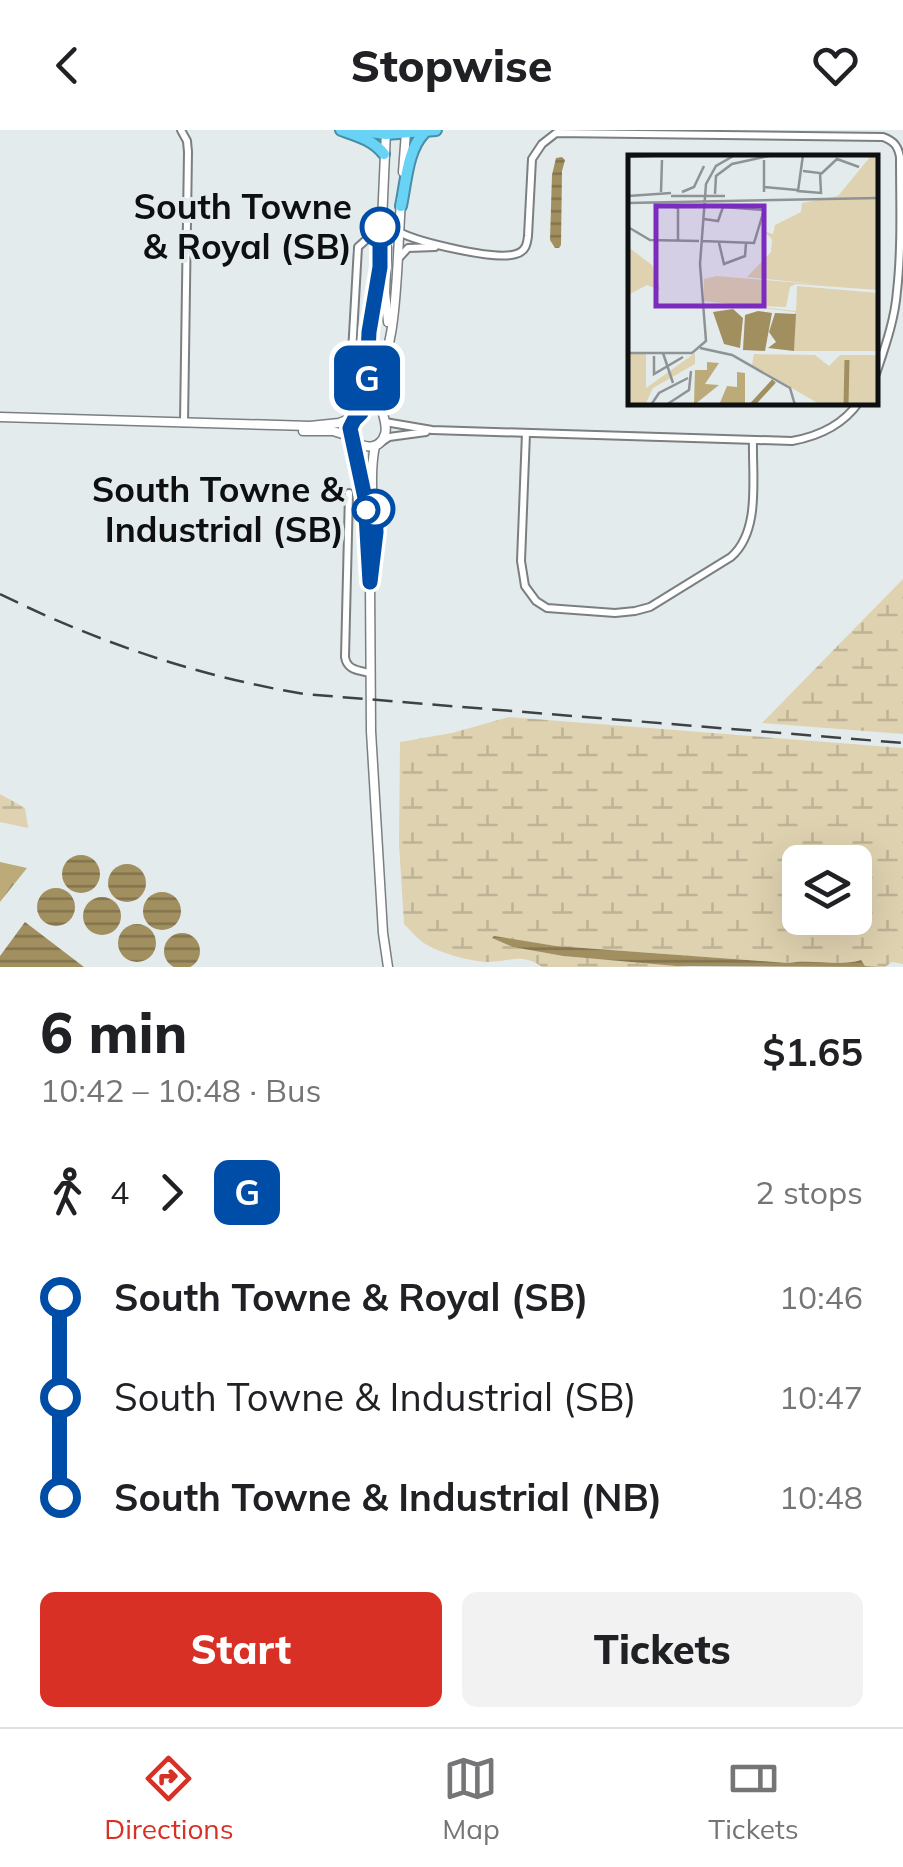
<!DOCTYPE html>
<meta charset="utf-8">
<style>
body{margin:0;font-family:Mulish,sans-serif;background:#f2f2f2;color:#202124;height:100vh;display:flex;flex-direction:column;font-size:38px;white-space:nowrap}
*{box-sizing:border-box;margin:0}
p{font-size:32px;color:#757577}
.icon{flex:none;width:55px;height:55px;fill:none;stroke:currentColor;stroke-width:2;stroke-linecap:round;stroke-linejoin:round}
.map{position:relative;height:837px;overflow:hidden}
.drawer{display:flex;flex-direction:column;background:#fff;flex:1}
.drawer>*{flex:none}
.badge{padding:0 20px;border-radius:15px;font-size:35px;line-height:65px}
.tools{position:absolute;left:782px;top:715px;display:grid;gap:20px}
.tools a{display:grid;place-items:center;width:90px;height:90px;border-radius:15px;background:#fff;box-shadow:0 10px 40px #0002;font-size:50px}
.map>.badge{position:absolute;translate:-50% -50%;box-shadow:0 0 0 5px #fff}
.legs{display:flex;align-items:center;gap:15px;height:110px;padding:0 40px;font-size:32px}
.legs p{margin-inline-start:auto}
.summary{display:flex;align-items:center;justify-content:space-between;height:170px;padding:0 40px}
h1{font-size:55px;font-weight:800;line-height:75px}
.action{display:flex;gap:20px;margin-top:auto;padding:20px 40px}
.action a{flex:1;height:115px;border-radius:15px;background:#d93025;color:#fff;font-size:40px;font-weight:800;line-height:115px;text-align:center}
.action a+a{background:#f2f2f2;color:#202124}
ul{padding:0 40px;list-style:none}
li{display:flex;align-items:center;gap:35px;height:100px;font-size:38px}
li i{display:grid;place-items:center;width:15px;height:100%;margin:0 12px;background:currentColor}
li i::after{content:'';width:25px;height:25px;margin:-12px;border:8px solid;border-radius:50%;background:#fff}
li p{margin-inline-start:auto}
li:first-child i{background:linear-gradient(#0000 50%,currentColor 0)}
li:last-child i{background:linear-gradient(currentColor 50%,#0000 0)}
header{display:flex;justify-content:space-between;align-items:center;height:130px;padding:0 40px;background:#fff;font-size:45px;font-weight:800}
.menu{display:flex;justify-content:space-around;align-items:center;height:140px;border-top:2px solid #e0e0e0;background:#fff;font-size:28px;color:#757577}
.menu a{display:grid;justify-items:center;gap:5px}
.menu .selected{color:#d93025}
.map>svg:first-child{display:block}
.forest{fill:url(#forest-firs)}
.wetland{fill:url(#wetland-marsh);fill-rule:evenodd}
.water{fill:url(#water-rules)}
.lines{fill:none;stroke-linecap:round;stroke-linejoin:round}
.minor-casing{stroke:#7a7f81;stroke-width:10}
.tertiary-casing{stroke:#7a7f81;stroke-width:11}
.motorway-casing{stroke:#498ea5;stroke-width:14}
.minor{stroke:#fff;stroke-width:6}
.tertiary{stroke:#fff;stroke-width:8}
.motorway{stroke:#69d3f5;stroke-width:10}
.rail{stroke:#3f4244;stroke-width:2.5;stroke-dasharray:20 10;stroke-linecap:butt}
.line-1-casing{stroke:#fff;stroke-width:22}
.line-1{stroke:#004da8;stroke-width:15}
.stop-1-dot{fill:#fff;stroke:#004da8;stroke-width:5}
.labels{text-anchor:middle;stroke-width:8;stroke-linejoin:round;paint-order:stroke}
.stop-label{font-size:35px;font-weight:bold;fill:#0d0f10;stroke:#e4ebed;text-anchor:end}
.inset-river{fill:none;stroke:#a18f5f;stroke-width:5}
.inset-road{fill:none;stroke:#8e9395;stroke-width:2.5}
.view{fill:#7b2cbf;fill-opacity:0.15;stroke:#7b2cbf;stroke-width:5}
.inset-edge{fill:none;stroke:#0d0f10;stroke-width:5}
</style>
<header><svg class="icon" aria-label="back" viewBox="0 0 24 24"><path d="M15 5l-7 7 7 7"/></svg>Stopwise<svg class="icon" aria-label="heart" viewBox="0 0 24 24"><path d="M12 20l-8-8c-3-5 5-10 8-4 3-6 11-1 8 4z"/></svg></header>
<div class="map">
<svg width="903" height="837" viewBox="0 0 903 837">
<defs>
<pattern id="forest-firs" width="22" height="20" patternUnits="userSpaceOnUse" patternTransform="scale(2.5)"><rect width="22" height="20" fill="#bcaa79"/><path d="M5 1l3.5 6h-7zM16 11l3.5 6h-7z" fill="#a09168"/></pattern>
<pattern id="wetland-marsh" width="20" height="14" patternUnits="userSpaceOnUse" patternTransform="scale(2.5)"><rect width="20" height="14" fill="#dfd2b0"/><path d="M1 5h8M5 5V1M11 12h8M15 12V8" fill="none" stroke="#beb396"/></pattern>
<pattern id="water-rules" width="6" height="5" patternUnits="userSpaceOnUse" patternTransform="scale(2.5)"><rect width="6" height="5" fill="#a18f5f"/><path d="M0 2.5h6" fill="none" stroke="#82734d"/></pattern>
</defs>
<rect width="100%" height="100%" fill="#e4ebed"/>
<path class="forest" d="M0 732 27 738 0 772Z"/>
<g class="wetland">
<path d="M903 449V604L762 593Z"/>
<path d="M509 587 903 618V834L892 832 885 837 865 836 860 830C839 837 812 830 789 833L556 816 528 812 513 817 563 826 689 837H542C523 823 510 831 489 832 471 832 435 822 421 811 415 806 409 799 404 794L399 714 400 612 452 603ZM800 732H855V788H800Z"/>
<path d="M0 664 25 678 28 698 0 692Z"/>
</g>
<g class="water">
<path d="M562 27 565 30 562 41 561 115 559 118H555L550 110 552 45 556 28Z"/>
<circle cx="81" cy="744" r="19"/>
<circle cx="127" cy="753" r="19"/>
<circle cx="56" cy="777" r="19"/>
<circle cx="162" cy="781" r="19"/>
<circle cx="102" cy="786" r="19"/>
<path d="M25 792 84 837H0V826Z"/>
<circle cx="137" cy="813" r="19"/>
<circle cx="182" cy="821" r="18"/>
<path d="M494 806 556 816 788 833C813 829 839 837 861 830L865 836 881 837 676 836 563 826 513 817 492 808Z"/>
</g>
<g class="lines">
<g class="minor-casing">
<g id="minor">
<path d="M181 0 187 11 188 22 184 293"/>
<path d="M399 102C418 112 496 131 516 124 526 121 527 114 528 106L532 29 542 14 556 3 883 7C894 11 898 16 900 27 900 71 902 117 897 161 895 189 885 217 876 244"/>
<path d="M398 129 408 118 435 117"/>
<path d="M350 258 358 117 367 109H380"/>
<path d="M385 292 432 300 792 311C820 306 843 295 859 272"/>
<path d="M526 303 521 431 525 456 536 471 547 478 615 483 635 481 650 477 731 427C761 401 752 347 753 310"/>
<path d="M380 313 389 307 426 302"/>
<path d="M349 363 345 527C347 540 358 540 369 543"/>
</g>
</g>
<g class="tertiary-casing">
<g id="tertiary">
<path d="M386 1 380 137 369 202 367 257 361 283 353 289 351 298 365 367 367 396 370 452 371 601 383 803 388 837"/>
<path d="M403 42 406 2"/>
<path d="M380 109 387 118 385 162 388 192"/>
<path d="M0 287 310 296 339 293 354 287"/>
<path d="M303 301H333L352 307"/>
<path d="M354 310C364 319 380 320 385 304 389 293 377 274 379 259 382 238 389 218 392 197 398 156 398 113 401 71"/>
<path d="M372 436C378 395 367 355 375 316"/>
</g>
</g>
<g class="motorway-casing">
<g id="motorway">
<path d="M341 0C358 6 373 10 384 24"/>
<path d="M352 0 386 4 436 0"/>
<path d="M401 76C406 53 407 20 424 3"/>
</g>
</g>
<use href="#minor" class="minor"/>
<use href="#tertiary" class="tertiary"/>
<use href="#motorway" class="motorway"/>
<path class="rail" d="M0 464C97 512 197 546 304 564L903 613"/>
</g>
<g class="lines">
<g class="line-1-casing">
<path id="line-1" d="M375 379 376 402 370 452 365 368 350 298 354 290 361 283 366 267 369 202 380 137V97"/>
</g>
<use href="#line-1" class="line-1"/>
</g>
<g class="stop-1-dot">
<circle cx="380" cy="97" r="18"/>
<circle cx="375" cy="379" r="18"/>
<circle cx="366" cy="380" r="12"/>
</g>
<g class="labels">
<g class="stop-label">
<text x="352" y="89">South Towne<tspan x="352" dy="40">&amp; Royal (SB)</tspan></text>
<text x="344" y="372">South Towne &amp;<tspan x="344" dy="40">Industrial (SB)</tspan></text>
</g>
</g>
<g transform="translate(628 25)">
<rect width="250" height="250" fill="#e4ebed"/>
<path d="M67 198V209L25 233 17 250H0V199H18V233Z" fill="#dfd2b0"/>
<path d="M79 207 91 208 77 229 91 230 66 250 67 215H79ZM109 217 117 218V250H91L99 231 109 232Z" fill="#bcaa79"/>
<path d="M242 2H250V135L168 129 162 132 158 152 115 150 168 156 169 131 250 138V196H166L167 157 76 146V124L89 121 196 130 119 122 143 97 144 84 135 76 145 79 147 70 173 57 174 48 210 41ZM0 92 24 110 32 135 19 130 0 140ZM126 199 187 200 201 211 212 200H250V250H193L124 210Z" fill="#dfd2b0"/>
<path d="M105 154 115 163 112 193 96 189 85 157ZM130 156 144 158 137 196 115 195 117 160ZM147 158 168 159 166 196 140 193 148 187 141 177Z" fill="#a18f5f"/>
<path class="inset-river" d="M124 250 146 226M218 250 219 205"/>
<path class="inset-road" d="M174 0 250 1M175 0 170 36 193 38 192 18 175 16M0 2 45 0M193 19 209 4 231 12M136 32 169 35M33 37 34 5M54 37 66 32 76 11M136 37V5M87 39 88 21 104 9 145 0M0 41 43 38M43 41H97M0 48 250 43M43 51 50 53V86M0 72 22 85 71 86M74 86 126 88 136 55 95 52 90 66 76 64M91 88 96 109 117 101 118 88M72 193 104 200 162 233 167 250M0 198H64L78 186 72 109 78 29 88 11 107 0M35 198 45 228M26 201V219L55 202M23 250 31 238 60 223M38 250 61 235 63 216"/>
<path class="view" d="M28 51H136V151H28Z"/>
<rect width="250" height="250" class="inset-edge"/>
</g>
</svg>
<div class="tools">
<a><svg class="icon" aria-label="layers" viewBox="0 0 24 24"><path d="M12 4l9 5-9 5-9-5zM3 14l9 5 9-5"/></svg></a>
</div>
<b class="badge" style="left:367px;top:248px;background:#004da8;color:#fff">G</b>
</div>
<section class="drawer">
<div class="summary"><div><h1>6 min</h1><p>10:42 – 10:48 · Bus</p></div><b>$1.65</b></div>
<div class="legs"><svg class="icon" aria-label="walk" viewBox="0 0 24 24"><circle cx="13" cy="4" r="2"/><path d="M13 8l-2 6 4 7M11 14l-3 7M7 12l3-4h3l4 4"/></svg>4<svg class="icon" aria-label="forward" viewBox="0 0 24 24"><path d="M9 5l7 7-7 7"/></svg><b class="badge" style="background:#004da8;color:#fff">G</b><p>2 stops</p></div>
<ul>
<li><i style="color:#004da8"></i><b>South Towne &amp; Royal (SB)</b><p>10:46</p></li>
<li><i style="color:#004da8"></i><span>South Towne &amp; Industrial (SB)</span><p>10:47</p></li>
<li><i style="color:#004da8"></i><b>South Towne &amp; Industrial (NB)</b><p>10:48</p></li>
</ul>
<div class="action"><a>Start</a><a>Tickets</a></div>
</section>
<nav class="menu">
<a class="selected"><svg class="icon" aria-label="directions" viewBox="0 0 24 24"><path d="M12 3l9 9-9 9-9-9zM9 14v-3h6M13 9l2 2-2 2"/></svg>Directions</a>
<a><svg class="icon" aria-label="map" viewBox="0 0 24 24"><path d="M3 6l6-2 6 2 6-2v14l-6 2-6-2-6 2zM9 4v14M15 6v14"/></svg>Map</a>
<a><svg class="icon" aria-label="tickets" viewBox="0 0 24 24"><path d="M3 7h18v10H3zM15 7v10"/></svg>Tickets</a>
</nav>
